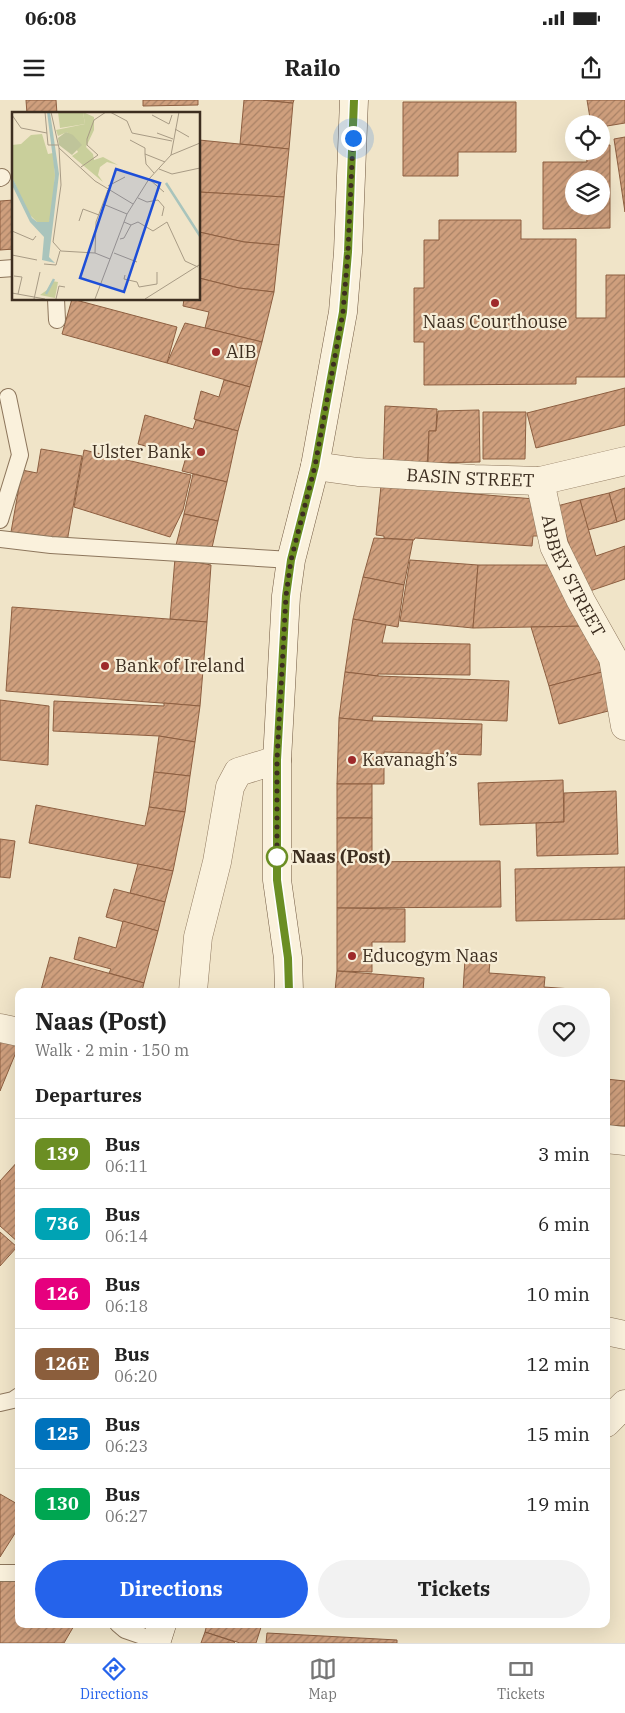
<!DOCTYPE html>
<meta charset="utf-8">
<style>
body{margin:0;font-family:"IBM Plex Serif",serif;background:#f2f2f2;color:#222;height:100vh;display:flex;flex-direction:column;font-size:19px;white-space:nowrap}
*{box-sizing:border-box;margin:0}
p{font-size:16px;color:#767676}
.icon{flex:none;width:28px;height:28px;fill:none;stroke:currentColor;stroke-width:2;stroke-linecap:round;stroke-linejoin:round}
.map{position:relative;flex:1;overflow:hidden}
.side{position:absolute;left:15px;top:888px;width:595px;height:640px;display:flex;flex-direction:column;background:#fff;border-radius:10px;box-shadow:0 5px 20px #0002}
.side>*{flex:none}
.badge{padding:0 10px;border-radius:8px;font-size:18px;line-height:32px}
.buttons{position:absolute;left:565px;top:15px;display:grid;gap:10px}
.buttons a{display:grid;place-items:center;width:45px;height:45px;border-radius:50%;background:#fff;box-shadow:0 5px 20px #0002;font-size:25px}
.you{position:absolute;width:25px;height:25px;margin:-12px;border:4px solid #fff;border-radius:50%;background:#1a73e8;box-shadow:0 0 0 8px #1a73e833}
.map>.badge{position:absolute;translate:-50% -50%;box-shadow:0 0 0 2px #fff}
h2{padding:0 20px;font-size:19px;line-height:45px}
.round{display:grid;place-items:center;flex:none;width:52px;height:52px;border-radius:26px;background:#f2f2f2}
.headline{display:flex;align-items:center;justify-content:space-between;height:85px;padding:0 20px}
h1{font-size:24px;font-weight:700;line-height:38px}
.button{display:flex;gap:10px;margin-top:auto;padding:10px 20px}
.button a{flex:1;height:58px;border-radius:30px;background:#2563eb;color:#fff;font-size:20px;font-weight:700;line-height:58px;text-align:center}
.button a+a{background:#f2f2f2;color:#222}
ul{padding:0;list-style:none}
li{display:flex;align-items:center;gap:15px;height:70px;padding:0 20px;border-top:1px solid #e0e0e0}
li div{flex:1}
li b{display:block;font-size:19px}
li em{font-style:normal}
li .badge{min-width:55px;font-weight:700;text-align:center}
.status{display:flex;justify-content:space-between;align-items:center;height:35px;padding:0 25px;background:#fff;direction:ltr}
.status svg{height:14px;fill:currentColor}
header{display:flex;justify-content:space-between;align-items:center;height:65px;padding:0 20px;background:#fff;font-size:22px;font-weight:700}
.menu{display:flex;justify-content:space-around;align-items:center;height:70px;border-top:1px solid #e0e0e0;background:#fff;font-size:14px;color:#767676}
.menu a{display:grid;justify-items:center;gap:2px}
.menu .on{color:#2563eb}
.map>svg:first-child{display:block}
.building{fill:url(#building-hatch);stroke:#8d5f41;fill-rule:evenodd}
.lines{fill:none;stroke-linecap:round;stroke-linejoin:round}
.service-casing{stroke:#8d765c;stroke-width:18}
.minor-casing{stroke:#8d765c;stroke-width:29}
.secondary-casing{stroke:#6f573f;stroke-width:29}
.service{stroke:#faf1dc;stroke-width:16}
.minor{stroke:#faf1dc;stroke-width:28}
.secondary{stroke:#faf1dc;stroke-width:28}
.line-casing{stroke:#fff;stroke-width:11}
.line{stroke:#6b8e23;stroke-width:8}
.walk{stroke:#3d2e20;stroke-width:5;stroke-dasharray:0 9}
.poi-dot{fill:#9e2a2b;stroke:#f7eed8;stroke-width:2}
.stop-dot{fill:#fff;stroke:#6b8e23;stroke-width:2.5}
.labels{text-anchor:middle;stroke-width:4.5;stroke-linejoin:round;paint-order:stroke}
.poi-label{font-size:18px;fill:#3d2e20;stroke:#f7eed8;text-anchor:start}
.street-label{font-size:18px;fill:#3d2e20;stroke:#f7eed8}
.stop-label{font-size:18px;font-weight:bold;fill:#3d2e20;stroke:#f7eed8;text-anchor:start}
.inset-river{fill:none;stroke:#a9c4bc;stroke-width:2.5}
.inset-road{fill:none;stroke:#a89b85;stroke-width:1}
.view{fill:#1d4ed8;fill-opacity:0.15;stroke:#1d4ed8;stroke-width:2.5}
.inset-edge{fill:none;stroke:#3d2e20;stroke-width:2.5}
</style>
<div class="status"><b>06:08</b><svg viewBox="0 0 49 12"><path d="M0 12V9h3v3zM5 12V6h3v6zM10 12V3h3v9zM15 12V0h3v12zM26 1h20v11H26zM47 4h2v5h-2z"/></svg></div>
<header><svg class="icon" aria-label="menu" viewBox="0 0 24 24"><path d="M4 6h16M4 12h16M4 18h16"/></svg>Railo<svg class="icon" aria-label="share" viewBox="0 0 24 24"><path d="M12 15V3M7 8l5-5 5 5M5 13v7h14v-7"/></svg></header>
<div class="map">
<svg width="625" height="1543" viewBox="0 0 625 1543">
<defs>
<pattern id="building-hatch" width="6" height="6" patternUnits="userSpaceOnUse" patternTransform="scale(1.25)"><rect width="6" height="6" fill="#cf9f7d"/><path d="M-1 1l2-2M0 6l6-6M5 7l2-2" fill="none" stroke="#a98266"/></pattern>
</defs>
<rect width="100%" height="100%" fill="#f0e4c8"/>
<g class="building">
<path d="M26 0H56L57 14H27Z"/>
<path d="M143 0H198V5L143 6Z"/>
<path d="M244 0H263L293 3 289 49 240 44Z"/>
<path d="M263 0H294L293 3Z"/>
<path d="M587 0H625V23L601 27V24H591Z"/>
<path d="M403 2H516V52H458V76H403Z"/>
<path d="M625 37V112L614 39Z"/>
<path d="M199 40 289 49 284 97 199 92Z"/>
<path d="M601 45H610V128L543 129V62H587L586 51H601ZM574 79H601V106H574Z"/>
<path d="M199 92 284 97 279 145 244 142 199 132Z"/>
<path d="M14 100V149L0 150V101Z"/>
<path d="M439 120H521V139H576V218H606V175H625V277H576V284L424 285V242H414V188H424V140H439Z"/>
<path d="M199 132 244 142 279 145 274 192 239 188 199 178Z"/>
<path d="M199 178 239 188 274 192 262 242 205 228 209 212 183 206 184 199H199Z"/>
<path d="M72 199 177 227 167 263 62 234Z"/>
<path d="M185 223 262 242 250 287 167 263Z"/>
<path d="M224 280 250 287 238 331 194 319 201 291 219 297Z"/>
<path d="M625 288V325L536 348 527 313Z"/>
<path d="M385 306 437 309 436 331H429L427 369 383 367Z"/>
<path d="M479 310 480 362 428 363 429 331H436L438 311Z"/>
<path d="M483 312H526L525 359H483Z"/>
<path d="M145 315 193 329 196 320 238 331 227 382 182 371 186 357 138 344Z"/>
<path d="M41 349 82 356 67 442 11 432 22 370 37 373Z"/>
<path d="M84 350 191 375 183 410 170 437 74 407Z"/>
<path d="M193 374 227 382 218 421 184 414Z"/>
<path d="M381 386 534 399 541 436H533L532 446 415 438 414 440H413L384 438V436L376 435Z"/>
<path d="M625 388V419L617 422 609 393Z"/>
<path d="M609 393 617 422 588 430 580 400Z"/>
<path d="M580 400 596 456 625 446V479L584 493 557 406Z"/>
<path d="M184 414 218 421 209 461 174 453Z"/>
<path d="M374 438 413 440 404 485 363 477Z"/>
<path d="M175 458 211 465 207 522 170 519Z"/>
<path d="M410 460 478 465 473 528 400 521Z"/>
<path d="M478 465H558L588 526 473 528Z"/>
<path d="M363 477 404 485 398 527 353 519Z"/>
<path d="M12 507 207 522 200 606 6 591Z"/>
<path d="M353 519 386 525 382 543 470 544V575L378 574V576L345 572Z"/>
<path d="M588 526 602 572 549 586 531 527Z"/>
<path d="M345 572 378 576 509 581 507 621 373 616 372 621 339 618Z"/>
<path d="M602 572 612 610 559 624 549 586Z"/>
<path d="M0 600 49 606 48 665 0 660Z"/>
<path d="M54 601 164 606V603L200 606 195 642 159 636 53 631Z"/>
<path d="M339 618 372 621 482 624 481 655 384 652V684H337Z"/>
<path d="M159 636 195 642 190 676 154 672Z"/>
<path d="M154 672 190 676 185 712 149 707Z"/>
<path d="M563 680 564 722 480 725 478 683Z"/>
<rect x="337" y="684" width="35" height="34"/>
<path d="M616 691 618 754 537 756 536 723 564 722V693Z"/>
<path d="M36 705 145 726 149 707 185 712 173 771 29 743Z"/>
<path d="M337 718H372V763L337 762Z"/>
<path d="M0 739 15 741 10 778 0 777Z"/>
<path d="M500 761 501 807 337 808V762Z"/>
<path d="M138 764 173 771 165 802 130 793Z"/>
<path d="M625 767V819L516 821 515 769Z"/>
<path d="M114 789 165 802 158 831 106 817Z"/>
<path d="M337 808 405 809V842H372V872L337 871Z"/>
<path d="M123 821 158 831 144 883 109 873 111 869 74 859 79 837 116 848Z"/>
<path d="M50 857 144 883 142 891H47L41 890Z"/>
<path d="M465 859 490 861 489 873 545 877 544 887 572 889 571 891H463Z"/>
<path d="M337 871 424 878 423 891H335Z"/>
<path d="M0 941 19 945 0 991Z"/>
<path d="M606 979 625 981V1026L606 1025Z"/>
<path d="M19 1060V1143L0 1126V1081Z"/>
<path d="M0 1132 17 1147 0 1166Z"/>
<path d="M0 1394 19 1405V1427L0 1457Z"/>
<path d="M0 1472 19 1481V1524H75L64 1543H0Z"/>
<path d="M207 1524H262L256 1543H240L205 1532Z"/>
<path d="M205 1532 235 1542 234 1543H201Z"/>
<path d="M267 1533 397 1540V1543H266Z"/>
</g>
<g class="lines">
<g class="service-casing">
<g id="service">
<path d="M0 78 2 77"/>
<path d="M0 169 14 168"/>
<path d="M56 199 57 220"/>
<path d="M0 420 20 355 8 297"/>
<path d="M0 439 51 445 291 460"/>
<path d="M0 1303 13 1300 19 1296"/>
<path d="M0 1473H19"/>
<path d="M118 1524 125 1530 157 1541"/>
</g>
</g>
<g class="minor-casing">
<g id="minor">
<path id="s1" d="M315 366 358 372 474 379 540 381 625 361"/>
<path id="s2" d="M540 381 554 446 581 501 613 558 625 626"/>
<path d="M193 891 198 837 217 762 230 687 238 672 277 660"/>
<path d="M0 928 19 932"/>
<path d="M606 1039 625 1041"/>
<path d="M606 1231 625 1235"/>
<path d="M606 1323 625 1304"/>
</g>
</g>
<g class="secondary-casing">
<g id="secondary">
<path d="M289 891 288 858 277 780V660L286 496 291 460 315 366 343 212 348 152 354 0"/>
<path d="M156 1543 162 1524"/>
</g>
</g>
<use href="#service" class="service"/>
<use href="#minor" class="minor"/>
<use href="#secondary" class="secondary"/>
</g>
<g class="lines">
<g class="line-casing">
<path id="line" d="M289 891 288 858 277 780V660L286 496 291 460 315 366 343 212 348 152 354 0"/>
</g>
<use href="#line" class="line"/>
<path class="walk" d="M277 757V760V660L286 496 291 460 315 366 343 212 348 152 353 38"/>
</g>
<g class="poi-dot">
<circle cx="495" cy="203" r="5"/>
<circle cx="216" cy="252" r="5"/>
<circle cx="201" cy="352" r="5"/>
<circle cx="105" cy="566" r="5"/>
<circle cx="352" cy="660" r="5"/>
<circle cx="352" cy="856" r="5"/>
</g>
<circle class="stop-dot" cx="277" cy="757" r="10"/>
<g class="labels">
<g class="poi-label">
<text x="495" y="228" text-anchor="middle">Naas Courthouse</text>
<text x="226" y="258">AIB</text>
<text x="191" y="358" text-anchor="end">Ulster Bank</text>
<text x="115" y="572">Bank of Ireland</text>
<text x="362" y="666">Kavanagh’s</text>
<text x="362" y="862">Educogym Naas</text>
</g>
<g class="street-label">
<text dy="6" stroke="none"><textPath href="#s1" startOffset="156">BASIN STREET</textPath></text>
<text dy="6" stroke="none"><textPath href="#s2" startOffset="101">ABBEY STREET</textPath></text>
</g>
<g class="stop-label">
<text x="292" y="763">Naas (Post)</text>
</g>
</g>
<g transform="translate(12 12)">
<rect width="188" height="188" fill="#f0e4c8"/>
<path d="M71 0 82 5V18L74 35 81 42 82 48 91 45 106 53 95 50 88 55 86 63 91 70 60 44 66 40 55 20 46 24 44 18 73 12ZM30 22 36 42 41 41 43 63 40 102 37 110 33 111 25 110 16 101 0 65V33L9 32 19 23ZM40 169 46 170 43 186 28 183 35 178Z" fill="#c9cf9b"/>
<path d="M54 20 61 23 70 33 60 43 47 33 46 26Z" fill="#bfc49a"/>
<path d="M46 0H71L73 12 48 16Z" fill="#c9cf9b"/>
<path d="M35 0H38L47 62 37 145 43 151 30 148 32 125 18 110 0 73V65L20 106 25 110H37L43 63Z" fill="#a9c4bc"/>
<path class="inset-river" d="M154 71 188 124M34 182 42 167"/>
<path class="inset-road" d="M33 0 36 33H46M39 0 47 36 83 69 121 92M98 0 115 9 120 21 160 29M0 3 9 16 35 21M140 3 157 12 160 3M163 17 177 25M145 21 161 27M118 28 133 36V42M47 36 49 73 41 130 49 139 83 141 98 147M159 43 167 0M159 43 188 31M69 55 86 43 75 33V27L82 8 94 0M147 57 160 62 188 56M142 61 134 52 133 42 153 50M137 67 152 80M96 74 113 65M126 86 135 90 146 88 152 95 150 104M91 92 115 102M67 109 71 97 87 103M119 113 126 110 141 119 155 110 173 149 186 155M0 119 21 128 24 124M108 127 112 126 119 113 112 110M83 141 84 110 96 78M102 141 125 150M0 143 25 148M32 152 44 153 48 139M113 163 112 167 125 170 127 175M2 164 10 165 6 182M127 175 145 172V160M0 181 33 187M22 187 28 160M44 187 47 174 53 175M83 187 115 102 137 67 159 43M133 187 187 153"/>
<path class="view" d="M104 57 148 71 112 180 68 166Z"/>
<rect width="188" height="188" class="inset-edge"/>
</g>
</svg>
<div class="buttons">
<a><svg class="icon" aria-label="locate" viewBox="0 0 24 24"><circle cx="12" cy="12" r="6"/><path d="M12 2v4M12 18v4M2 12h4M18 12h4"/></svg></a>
<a><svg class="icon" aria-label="layers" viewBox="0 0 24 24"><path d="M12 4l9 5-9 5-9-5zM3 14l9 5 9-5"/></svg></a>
</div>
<div class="you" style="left:353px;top:38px"></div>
<section class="side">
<div class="headline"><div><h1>Naas (Post)</h1><p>Walk · 2 min · 150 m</p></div><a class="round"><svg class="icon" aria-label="heart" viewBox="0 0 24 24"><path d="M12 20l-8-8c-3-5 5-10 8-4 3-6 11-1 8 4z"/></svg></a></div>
<h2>Departures</h2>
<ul>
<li><span class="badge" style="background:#6b8e23;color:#fff">139</span><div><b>Bus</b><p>06:11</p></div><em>3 min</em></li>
<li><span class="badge" style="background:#00a3b4;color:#fff">736</span><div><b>Bus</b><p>06:14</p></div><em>6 min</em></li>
<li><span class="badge" style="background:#e6007e;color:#fff">126</span><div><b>Bus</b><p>06:18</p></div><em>10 min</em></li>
<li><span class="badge" style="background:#8b5e3c;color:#fff">126E</span><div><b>Bus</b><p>06:20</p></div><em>12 min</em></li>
<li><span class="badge" style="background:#0072bc;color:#fff">125</span><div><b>Bus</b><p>06:23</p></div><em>15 min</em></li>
<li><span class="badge" style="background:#00a651;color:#fff">130</span><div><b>Bus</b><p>06:27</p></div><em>19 min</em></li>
</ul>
<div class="button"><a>Directions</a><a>Tickets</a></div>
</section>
</div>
<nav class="menu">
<a class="on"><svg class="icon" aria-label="directions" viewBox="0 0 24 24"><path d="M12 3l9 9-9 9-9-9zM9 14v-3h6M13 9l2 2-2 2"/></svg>Directions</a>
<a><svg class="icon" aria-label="map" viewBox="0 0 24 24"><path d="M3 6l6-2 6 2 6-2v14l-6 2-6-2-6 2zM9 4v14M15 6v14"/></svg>Map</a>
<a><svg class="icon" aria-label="tickets" viewBox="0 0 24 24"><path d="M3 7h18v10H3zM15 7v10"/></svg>Tickets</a>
</nav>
